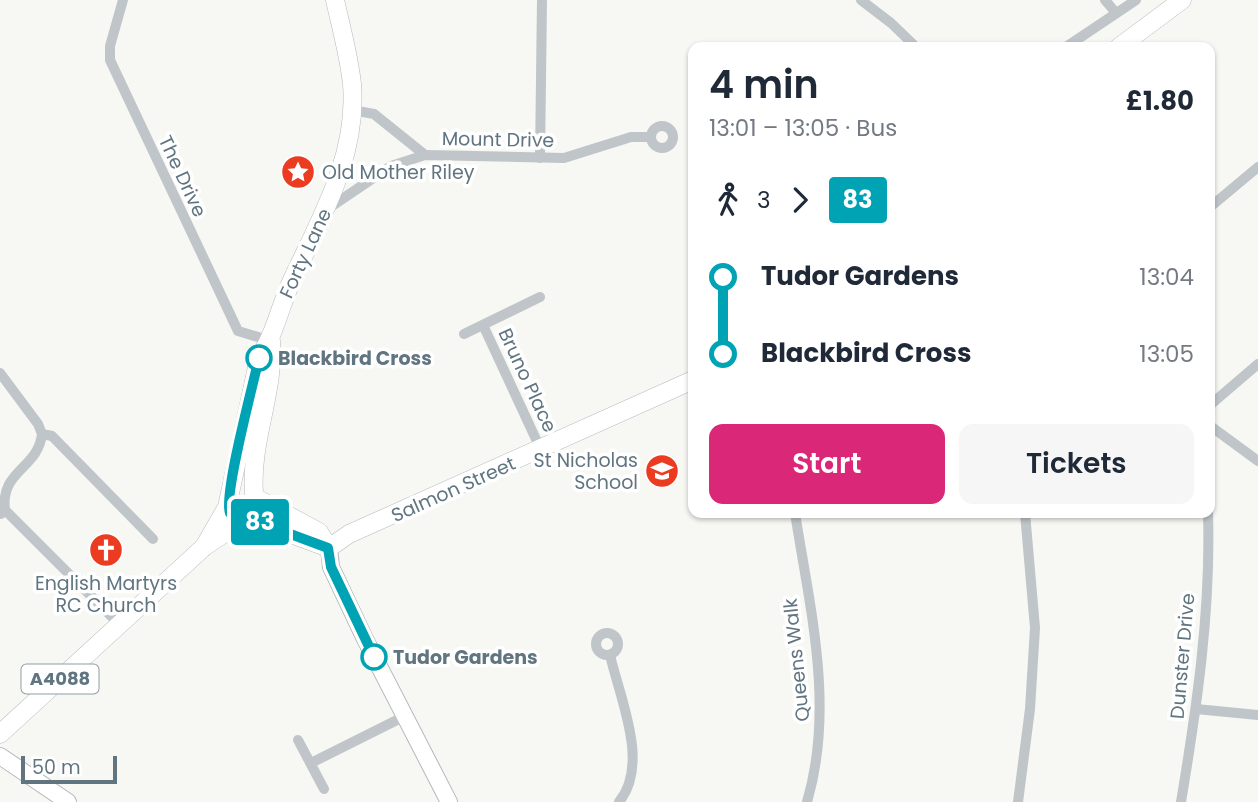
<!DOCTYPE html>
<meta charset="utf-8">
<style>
body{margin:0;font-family:Poppins,sans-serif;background:#f6f6f7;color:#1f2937;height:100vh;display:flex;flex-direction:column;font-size:26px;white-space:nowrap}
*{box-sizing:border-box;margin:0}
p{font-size:23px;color:#747a83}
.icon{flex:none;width:38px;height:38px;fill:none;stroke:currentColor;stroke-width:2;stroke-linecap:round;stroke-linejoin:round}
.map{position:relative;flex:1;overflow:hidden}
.drawer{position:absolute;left:688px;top:42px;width:527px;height:476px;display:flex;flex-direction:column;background:#fff;border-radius:14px;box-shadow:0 2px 5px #0004}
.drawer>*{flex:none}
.badge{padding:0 14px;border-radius:5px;font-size:24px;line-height:46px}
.scale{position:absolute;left:21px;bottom:18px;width:96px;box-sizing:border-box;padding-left:7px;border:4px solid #607580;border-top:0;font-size:19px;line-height:24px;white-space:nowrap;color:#607580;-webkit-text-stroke:5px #fff;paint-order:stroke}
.map>.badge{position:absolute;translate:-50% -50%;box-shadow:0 0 0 4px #fff}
.legs{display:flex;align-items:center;gap:10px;height:77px;padding:0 21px;font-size:23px}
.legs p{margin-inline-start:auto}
.headline{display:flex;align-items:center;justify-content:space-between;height:119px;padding:0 21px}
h1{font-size:38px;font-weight:600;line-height:52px}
.primary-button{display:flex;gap:14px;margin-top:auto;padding:14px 21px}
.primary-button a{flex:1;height:80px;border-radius:14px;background:#db2777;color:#fff;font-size:28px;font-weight:600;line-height:80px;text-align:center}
.primary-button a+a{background:#f6f6f7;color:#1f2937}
ul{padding:0 21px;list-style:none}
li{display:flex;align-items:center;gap:24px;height:77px;font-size:26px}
li i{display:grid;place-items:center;width:10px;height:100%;margin:0 9px;background:currentColor}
li i::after{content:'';width:18px;height:18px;margin:-9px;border:5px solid;border-radius:50%;background:#fff}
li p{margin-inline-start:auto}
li:first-child i{background:linear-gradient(#0000 50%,currentColor 0)}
li:last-child i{background:linear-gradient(currentColor 50%,#0000 0)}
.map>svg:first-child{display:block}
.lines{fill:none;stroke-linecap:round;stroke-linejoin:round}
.secondary-casing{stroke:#b1b9bd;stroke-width:18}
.primary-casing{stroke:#b5babe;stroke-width:19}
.minor{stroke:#bfc5c8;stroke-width:10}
.secondary{stroke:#fff;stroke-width:16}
.primary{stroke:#fff;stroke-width:18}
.line-1-casing{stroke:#fff;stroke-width:16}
.line-1{stroke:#00a3b4;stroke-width:10}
.stop-1-dot{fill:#fff;stroke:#00a3b4;stroke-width:3.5}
.labels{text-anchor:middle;stroke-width:7;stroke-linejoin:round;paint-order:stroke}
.shield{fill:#fff;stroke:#909ea6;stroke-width:2}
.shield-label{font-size:18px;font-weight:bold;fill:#607580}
.street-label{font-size:19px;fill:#607580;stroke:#fff}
.poi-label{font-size:19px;fill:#607580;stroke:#fff;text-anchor:start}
.stop-label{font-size:19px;font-weight:bold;fill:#607580;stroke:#fff;text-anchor:start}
</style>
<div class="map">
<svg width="1258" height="802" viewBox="0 0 1258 802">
<rect width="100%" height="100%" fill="#f7f7f3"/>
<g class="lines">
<g class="secondary-casing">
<g id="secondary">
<path d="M329 548 331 567 364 637 449 802"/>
<path d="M0 756 68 802"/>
</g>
</g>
<g class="primary-casing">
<g id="primary">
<path d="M1119 47 1182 0"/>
<path d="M254 493C250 441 275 392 271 341"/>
<path d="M258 499 319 532 329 548"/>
<path d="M250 519 329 548"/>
<path d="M204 547 227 507 259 358C275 334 280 306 292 280 321 218 358 155 352 84 349 56 341 27 335 0"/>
<path d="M329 548 349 534 693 380"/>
<path d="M0 734 204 547 244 520"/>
</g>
</g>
<g class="minor">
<path d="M123 0 110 46V60L238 331 271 341"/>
<path d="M861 0 891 23 916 47"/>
<path d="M1105 0 1116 13"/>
<path d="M1066 47 1136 0"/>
<path d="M352 110 374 114 425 155"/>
<circle cx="662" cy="137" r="11"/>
<path d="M540 158 542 0"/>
<path d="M1209 208 1258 167"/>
<path d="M326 210 391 166 425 155 564 158 631 137H651"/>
<path d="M483 325 541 450"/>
<path d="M464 334 540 297"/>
<path d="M0 373 38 424 42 434 52 436 153 539"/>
<path d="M1209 406 1258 364"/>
<path d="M1209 425 1258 461"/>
<path d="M5 510 120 625"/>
<path d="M795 513C810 609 835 707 807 802"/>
<path d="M1 514 5 510C0 470 38 469 42 434"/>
<circle cx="607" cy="644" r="11"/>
<path d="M610 655C620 699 650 764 619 802"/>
<path d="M1196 709 1258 715"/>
<path d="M298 740 324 789"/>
<path d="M311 763 405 716"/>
<path d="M1018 802 1030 709 1035 628 1025 513"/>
<path d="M1181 802C1197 706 1211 610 1208 513"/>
</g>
<use href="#secondary" class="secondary"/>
<use href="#primary" class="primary"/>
</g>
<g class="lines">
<g class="line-1-casing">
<path id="line-1" d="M259 358C253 385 223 496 230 513L239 520 250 519 328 548 331 567 374 657"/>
</g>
<use href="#line-1" class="line-1"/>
</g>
<defs>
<g id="sight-disc" transform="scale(1.75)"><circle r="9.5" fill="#eb3b20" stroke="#fff"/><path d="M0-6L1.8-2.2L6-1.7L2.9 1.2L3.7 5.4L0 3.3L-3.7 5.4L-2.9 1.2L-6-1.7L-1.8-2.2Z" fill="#fff"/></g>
<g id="school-disc" transform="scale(1.75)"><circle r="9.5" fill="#eb3b20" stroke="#fff"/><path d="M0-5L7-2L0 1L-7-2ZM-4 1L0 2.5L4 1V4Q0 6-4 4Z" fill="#fff"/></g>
<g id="church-disc" transform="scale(1.75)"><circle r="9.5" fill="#eb3b20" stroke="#fff"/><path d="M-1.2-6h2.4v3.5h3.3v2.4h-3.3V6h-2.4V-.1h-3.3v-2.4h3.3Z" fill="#fff"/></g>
</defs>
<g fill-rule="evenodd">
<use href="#sight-disc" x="298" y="172"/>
<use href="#school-disc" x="662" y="471"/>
<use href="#church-disc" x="106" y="550"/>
</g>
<g class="stop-1-dot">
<circle cx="259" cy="358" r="12"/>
<circle cx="374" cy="657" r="12"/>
</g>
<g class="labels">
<rect class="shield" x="21.5" y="664.5" width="77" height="29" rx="5"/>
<g class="shield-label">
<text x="60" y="685">A4088</text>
</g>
<g class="street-label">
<text transform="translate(498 139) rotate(1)" y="7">Mount Drive</text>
<text transform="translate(183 176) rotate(65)" y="7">The Drive</text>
<text transform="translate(305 253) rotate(-65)" y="7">Forty Lane</text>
<text transform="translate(528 380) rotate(65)" y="7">Bruno Place</text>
<text transform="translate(453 489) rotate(-24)" y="7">Salmon Street</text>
<text transform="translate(1182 656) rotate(-85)" y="7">Dunster Drive</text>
<text transform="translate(796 660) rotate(-96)" y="7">Queens Walk</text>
</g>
<g class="poi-label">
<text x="322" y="179">Old Mother Riley</text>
<text x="638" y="467" text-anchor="end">St Nicholas<tspan x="638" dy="22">School</tspan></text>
<text x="106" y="590" text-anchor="middle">English Martyrs<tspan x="106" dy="22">RC Church</tspan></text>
</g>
<g class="stop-label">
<text x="278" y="365">Blackbird Cross</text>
<text x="393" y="664">Tudor Gardens</text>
</g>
</g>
</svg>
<div class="scale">50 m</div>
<b class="badge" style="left:260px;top:522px;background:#00a3b4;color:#fff">83</b>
<section class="drawer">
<div class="headline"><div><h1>4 min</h1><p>13:01 – 13:05 · Bus</p></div><b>£1.80</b></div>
<div class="legs"><svg class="icon" aria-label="walk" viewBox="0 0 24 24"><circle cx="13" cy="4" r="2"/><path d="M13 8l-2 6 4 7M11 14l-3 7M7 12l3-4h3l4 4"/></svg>3<svg class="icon" aria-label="forward" viewBox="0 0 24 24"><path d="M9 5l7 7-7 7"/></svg><b class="badge" style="background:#00a3b4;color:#fff">83</b></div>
<ul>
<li><i style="color:#00a3b4"></i><b>Tudor Gardens</b><p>13:04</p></li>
<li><i style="color:#00a3b4"></i><b>Blackbird Cross</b><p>13:05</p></li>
</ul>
<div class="primary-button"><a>Start</a><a>Tickets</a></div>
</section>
</div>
